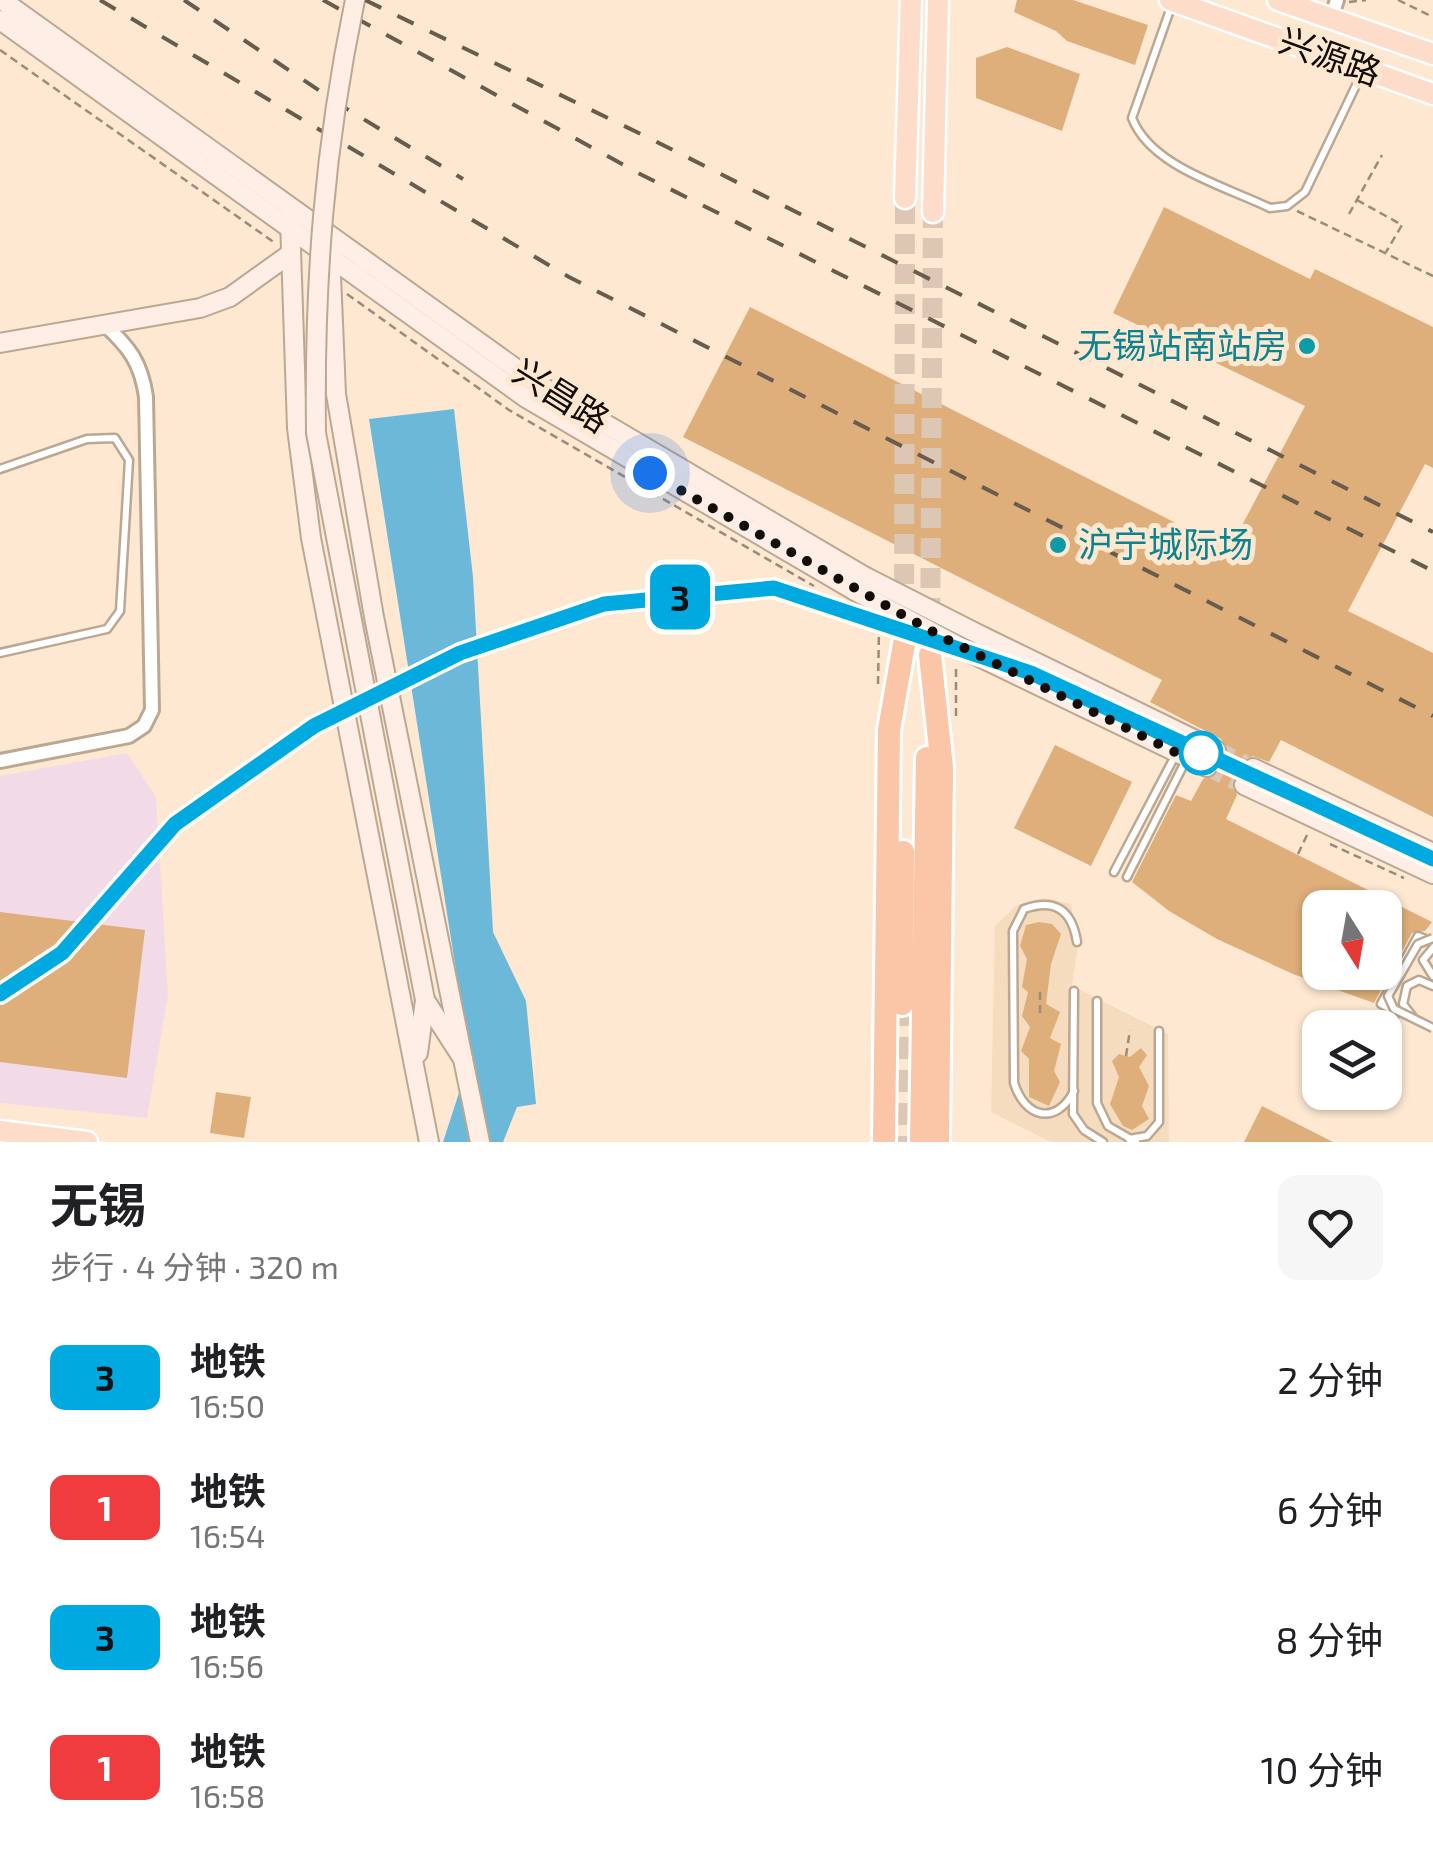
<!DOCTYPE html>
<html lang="zh">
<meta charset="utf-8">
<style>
body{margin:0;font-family:"Exo 2","Noto Sans SC",sans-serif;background:#f6f6f6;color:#202124;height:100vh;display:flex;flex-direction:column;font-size:38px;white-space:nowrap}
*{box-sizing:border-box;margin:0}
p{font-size:32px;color:#757577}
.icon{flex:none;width:55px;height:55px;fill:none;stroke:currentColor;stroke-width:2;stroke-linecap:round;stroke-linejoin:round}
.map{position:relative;height:1142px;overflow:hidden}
.drawer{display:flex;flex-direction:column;background:#fff;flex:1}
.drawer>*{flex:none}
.badge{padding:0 20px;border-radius:15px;font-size:35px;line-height:65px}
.needle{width:65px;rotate:169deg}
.controls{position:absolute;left:1302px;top:890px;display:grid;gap:20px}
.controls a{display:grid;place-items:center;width:100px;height:100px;border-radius:20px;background:#fff;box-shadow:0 2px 8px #0004;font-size:50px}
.you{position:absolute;width:50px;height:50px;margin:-25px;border:8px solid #fff;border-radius:50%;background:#1a73e8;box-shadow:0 0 0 15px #1a73e833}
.map>.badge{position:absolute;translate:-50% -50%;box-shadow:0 0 0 5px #fff}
.round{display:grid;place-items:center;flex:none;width:105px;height:105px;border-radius:20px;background:#f6f6f6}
.summary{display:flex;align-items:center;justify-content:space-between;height:170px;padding:0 50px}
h1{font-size:48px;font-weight:700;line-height:75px}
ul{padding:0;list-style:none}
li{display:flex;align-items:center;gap:30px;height:130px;padding:0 50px}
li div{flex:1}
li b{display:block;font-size:38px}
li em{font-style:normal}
li .badge{min-width:110px;font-weight:700;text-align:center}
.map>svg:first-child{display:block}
.commercial{fill:#f2dbe7}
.built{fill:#f6dcbf}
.water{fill:#6bb8d8}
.building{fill:#deaf7a;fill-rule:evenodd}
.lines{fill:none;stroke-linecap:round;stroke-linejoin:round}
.secondary-tunnel{stroke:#dbc7b3;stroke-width:18;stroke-dasharray:18 9;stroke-linecap:butt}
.primary-tunnel{stroke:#dbc7b3;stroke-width:20;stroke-dasharray:20 10;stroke-linecap:butt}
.highway-tunnel{stroke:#dbc7b3;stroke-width:22;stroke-dasharray:22 11;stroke-linecap:butt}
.lane-casing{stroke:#bca892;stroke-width:11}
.street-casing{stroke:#bca892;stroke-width:18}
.secondary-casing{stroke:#bca892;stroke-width:22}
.primary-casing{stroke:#fff;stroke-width:25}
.highway-casing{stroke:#fff;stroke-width:28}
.path{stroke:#9b8b7b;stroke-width:2.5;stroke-dasharray:8 5;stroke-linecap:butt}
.lane{stroke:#fff;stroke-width:6}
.street{stroke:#fff;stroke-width:12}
.secondary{stroke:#feeee5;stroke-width:18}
.primary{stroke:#fdddca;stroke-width:20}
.highway{stroke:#fbc6a7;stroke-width:22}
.rail{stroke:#685c4f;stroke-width:4;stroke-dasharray:18 18;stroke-linecap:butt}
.lane-bridge-casing{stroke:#bca892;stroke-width:11;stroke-linecap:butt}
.secondary-bridge-casing{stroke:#bca892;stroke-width:22;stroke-linecap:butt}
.lane-bridge{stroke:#fff;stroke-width:6}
.secondary-bridge{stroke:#feeee5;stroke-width:18}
.line-casing{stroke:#fff;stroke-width:22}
.line{stroke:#00a9e0;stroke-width:15}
.walk{stroke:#140d06;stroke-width:10;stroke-dasharray:0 18}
.culture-dot{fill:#0f9aa8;stroke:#fee8d1;stroke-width:4}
.stop-dot{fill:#fff;stroke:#00a9e0;stroke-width:5}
.labels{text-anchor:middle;stroke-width:10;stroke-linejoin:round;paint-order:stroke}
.street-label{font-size:35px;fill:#140d06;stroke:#fee8d1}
.culture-label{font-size:35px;fill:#0d838f;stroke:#fee8d1;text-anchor:end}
</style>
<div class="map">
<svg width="1433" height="1142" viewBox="0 0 1433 1142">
<rect width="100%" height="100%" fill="#fee8d1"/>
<path class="commercial" d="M127 753 156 797 168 995 147 1118 0 1103V776Z"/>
<path class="built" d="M1045 898 1071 904 1078 943 1072 986 1168 1034 1169 1142H1051L991 1112 995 926 1017 905Z"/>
<path class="water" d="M454 409 473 577 493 932 526 1001 536 1104 517 1107 503 1142H443L470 1059 369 419Z"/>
<g class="building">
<path d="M1017 0H1073L1148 25 1135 65 1067 41 1056 31 1014 12Z"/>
<path d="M1007 47 1080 74 1062 131 976 98V58Z"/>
<path d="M1164 207 1310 279 1315 269 1433 327V468L1425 464 1348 611 1433 653V817L1281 740 1269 762 1253 756 1242 762V773L1232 781 1237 795 1226 819 1432 922 1425 931 1412 933 1374 1003 1293 974 1217 939 1169 911 1132 882 1176 795 1191 801 1203 779 1218 773V762L1228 750 1221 739 1150 702 1162 680 683 437 750 307 1229 550 1305 406 1113 313ZM1320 908H1385V972H1320Z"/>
<path d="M1055 745 1132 782 1091 866 1014 828Z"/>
<path d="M0 912 145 930 127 1078 0 1062Z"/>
<path d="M1039 922 1052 924 1061 934 1051 964 1046 1004 1060 1012 1050 1038 1061 1044 1054 1071 1060 1082 1049 1106 1029 1097V1059L1021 1051 1030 1027 1022 1016 1028 992 1022 987 1027 959 1020 946 1026 925Z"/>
<path d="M1141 1048 1147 1055 1139 1067 1149 1086 1142 1106 1149 1119 1132 1130 1123 1126 1110 1104 1119 1077 1112 1061 1119 1054 1130 1057Z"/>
<path d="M216 1092 251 1097 244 1138 210 1133Z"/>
<path d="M1262 1106 1333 1142H1244Z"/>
</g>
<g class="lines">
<g class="secondary-tunnel">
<path d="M1216 750 1253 768"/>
<path d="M1207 767 1244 785"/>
</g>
<g class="primary-tunnel">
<path d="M904 644 905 198"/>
<path d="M930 648 933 212"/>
</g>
<path class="highway-tunnel" d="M902 1004 904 1142"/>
<g class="lane-casing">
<g id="lane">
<path d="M1171 7 1132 118C1151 167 1225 186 1270 208L1287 206 1305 192 1361 75"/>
<path d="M0 469 87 439 115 438 129 460 120 611 107 629 0 653"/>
<path d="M1114 872 1176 754"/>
<path d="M1127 877 1187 758"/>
<path d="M1433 948 1423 960 1433 976"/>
<path d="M1400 969 1418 936 1433 942"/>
<path d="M1074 991 1073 1114 1084 1130 1103 1142"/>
<path d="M1387 993 1381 1004 1398 1013"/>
<path d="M1097 1001V1103L1108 1126 1136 1142"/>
<path d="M1413 1017 1403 1004 1407 986 1419 980 1433 986"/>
<path d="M1074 1091C1056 1126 1025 1118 1014 1083L1013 931 1024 909C1055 898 1072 910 1077 942"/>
<path d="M1129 1139 1147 1136 1159 1122V1031"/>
</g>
</g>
<g class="street-casing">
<g id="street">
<path d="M1331 18 1337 0"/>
<path d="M0 761 129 736 144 726 152 710 146 397C141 362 129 347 104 324"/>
</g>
</g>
<g class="secondary-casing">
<g id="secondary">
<path d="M2 0 536 383 864 576"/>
<path d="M0 20 526 398 855 591"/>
<path d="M290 220 297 428 311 538 429 1142"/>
<path d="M330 252 336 394 374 617 463 1059"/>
<path d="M0 343 200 308 230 297 290 254"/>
<path d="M982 636 1216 750"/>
<path d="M973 654 1207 767"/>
<path d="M1253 768 1433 853"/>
<path d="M1244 785 1433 874"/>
<path d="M418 1053 425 1000 463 1059 480 1142"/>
</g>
</g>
<g class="primary-casing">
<g id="primary">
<path d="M1170 0 1433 94"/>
<path d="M1278 0 1433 54"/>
<path d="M905 198 911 0"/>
<path d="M933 212 938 0"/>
<path d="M0 1131 87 1142"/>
</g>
</g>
<g class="highway-casing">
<g id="highway">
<path d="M930 655 942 767 938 1142"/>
<path d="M902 1004 903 852"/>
<path d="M884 1142 889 730 904 644"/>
<path d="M921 1142 927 758"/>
</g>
</g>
<g class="path">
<path d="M1398 0 1433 17"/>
<path d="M1349 2 1366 0"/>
<path d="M0 50 275 243"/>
<path d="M1357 200 1402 225 1386 252"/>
<path d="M1297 211 1433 276"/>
<path d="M1349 214 1382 155"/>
<path d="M347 294 509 410 814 586"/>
<path d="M878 684 879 630"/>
<path d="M956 716V666"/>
<path d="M1330 844 1404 878"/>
<path d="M1298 854 1308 833"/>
<path d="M1040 1013V987"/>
<path d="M1126 1056 1130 1030"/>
</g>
<use href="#lane" class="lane"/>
<use href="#street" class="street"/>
<use href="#secondary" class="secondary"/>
<use href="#primary" class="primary"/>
<use href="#highway" class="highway"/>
<g class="rail">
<path d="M100 0 569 277 1433 716"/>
<path d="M184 0 350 111 463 179"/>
<path d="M323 0 642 175 1433 571"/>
<path d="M365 0 649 138 1433 532"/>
</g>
<g class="lane-bridge-casing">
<path id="lane-bridge" d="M1433 938 1418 944 1388 996 1394 1009 1433 1028"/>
</g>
<g class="secondary-bridge-casing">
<g id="secondary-bridge">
<path d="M355 0C324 148 314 282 316 433L425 1000"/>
<path d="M864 576 982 636"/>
<path d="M855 591 973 654"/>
</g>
</g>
<use href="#lane-bridge" class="lane-bridge"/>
<use href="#secondary-bridge" class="secondary-bridge"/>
</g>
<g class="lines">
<g class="line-casing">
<path id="line" d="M0 994 62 953 175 824 314 726 460 653 604 604 774 588 1031 673 1433 859"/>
</g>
<use href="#line" class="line"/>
<path class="walk" d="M650 473 944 638 1187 758 1201 753"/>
</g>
<g class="culture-dot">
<circle cx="1307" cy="346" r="10"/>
<circle cx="1058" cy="545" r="10"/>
</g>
<circle class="stop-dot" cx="1201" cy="753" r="20"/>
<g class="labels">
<g class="street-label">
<text transform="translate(1330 57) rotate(20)" y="12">兴源路</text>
<text transform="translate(561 396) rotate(32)" y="12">兴昌路</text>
</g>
<g class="culture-label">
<text x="1287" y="358">无锡站南站房</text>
<text x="1078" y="557" text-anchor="start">沪宁城际场</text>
</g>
</g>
</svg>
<div class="controls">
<a><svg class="needle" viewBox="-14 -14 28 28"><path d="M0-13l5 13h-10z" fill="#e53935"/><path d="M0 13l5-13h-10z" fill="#757577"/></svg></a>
<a><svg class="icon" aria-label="layers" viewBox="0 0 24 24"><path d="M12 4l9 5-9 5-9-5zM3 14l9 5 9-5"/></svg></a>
</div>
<div class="you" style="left:650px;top:473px"></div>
<b class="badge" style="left:680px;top:597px;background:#00a9e0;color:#111">3</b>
</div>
<section class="drawer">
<div class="summary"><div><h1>无锡</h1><p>步行 · 4 分钟 · 320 m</p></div><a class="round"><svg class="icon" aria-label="heart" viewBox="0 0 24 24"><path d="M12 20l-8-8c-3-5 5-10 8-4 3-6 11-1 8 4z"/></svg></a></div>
<ul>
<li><span class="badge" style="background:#00a9e0;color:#111">3</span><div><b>地铁</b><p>16:50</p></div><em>2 分钟</em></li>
<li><span class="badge" style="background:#f03b3f;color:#fff">1</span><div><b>地铁</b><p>16:54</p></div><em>6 分钟</em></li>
<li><span class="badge" style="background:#00a9e0;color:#111">3</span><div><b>地铁</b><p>16:56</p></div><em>8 分钟</em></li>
<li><span class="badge" style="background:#f03b3f;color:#fff">1</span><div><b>地铁</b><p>16:58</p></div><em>10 分钟</em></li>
</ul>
</section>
